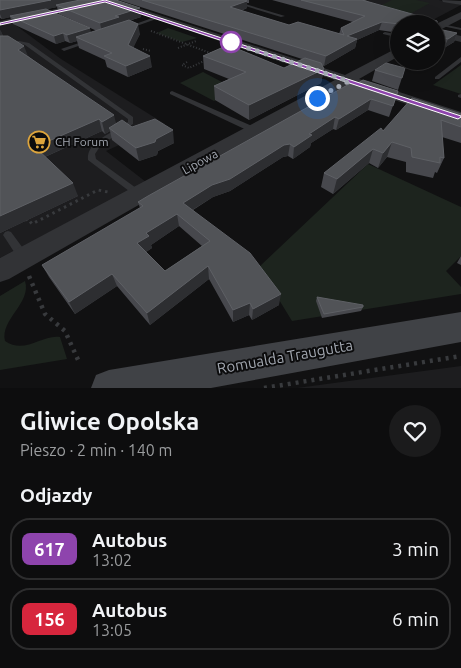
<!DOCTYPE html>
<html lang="pl">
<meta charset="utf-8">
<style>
body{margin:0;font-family:Ubuntu,sans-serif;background:#1b1b1c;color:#f1f3f6;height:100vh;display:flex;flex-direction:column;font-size:19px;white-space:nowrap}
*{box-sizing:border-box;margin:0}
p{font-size:16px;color:#9a9c9e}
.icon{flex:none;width:28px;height:28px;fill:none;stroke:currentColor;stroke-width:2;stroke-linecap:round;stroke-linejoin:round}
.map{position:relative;height:388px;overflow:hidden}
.details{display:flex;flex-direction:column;background:#0d0d0e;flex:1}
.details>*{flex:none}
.badge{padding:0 10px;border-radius:8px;font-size:18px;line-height:32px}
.buttons{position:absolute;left:390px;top:15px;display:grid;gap:10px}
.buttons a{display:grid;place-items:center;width:55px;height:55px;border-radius:50%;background:#0d0d0e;box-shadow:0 5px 20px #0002,0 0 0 1px #2d2d2e;font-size:25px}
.you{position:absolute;width:25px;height:25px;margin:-12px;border:4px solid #fff;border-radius:50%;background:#1a73e8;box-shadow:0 0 0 8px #1a73e833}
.map>.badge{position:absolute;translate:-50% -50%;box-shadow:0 0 0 2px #fff}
h2{padding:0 20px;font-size:19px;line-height:45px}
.round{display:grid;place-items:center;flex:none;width:52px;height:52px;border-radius:26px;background:#1b1b1c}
.headline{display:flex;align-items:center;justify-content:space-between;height:85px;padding:0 20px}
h1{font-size:24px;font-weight:700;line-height:38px}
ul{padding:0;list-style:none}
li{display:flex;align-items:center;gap:15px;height:62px;margin:0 10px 8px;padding:0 10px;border:2px solid #2d2d2e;border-radius:20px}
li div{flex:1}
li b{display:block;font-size:19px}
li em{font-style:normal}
li .badge{min-width:55px;font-weight:700;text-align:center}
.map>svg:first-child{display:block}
.built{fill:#1d1d1f}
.green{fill:#1d241e}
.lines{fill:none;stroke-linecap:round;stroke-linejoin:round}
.path-far2{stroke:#383a3d;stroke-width:2;stroke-dasharray:1 2;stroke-linecap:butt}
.path-far1{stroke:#383a3d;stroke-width:3;stroke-dasharray:2.5 4;stroke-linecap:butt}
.path{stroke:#383a3d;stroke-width:4.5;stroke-dasharray:3 5;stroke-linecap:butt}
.service{fill:#323336;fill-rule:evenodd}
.minor{fill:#323336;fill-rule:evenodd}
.tertiary{fill:#323336;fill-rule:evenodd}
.secondary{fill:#404246;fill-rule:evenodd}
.wall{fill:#47484d;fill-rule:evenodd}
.shaded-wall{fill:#2d2e31}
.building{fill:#515357;stroke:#5e6065;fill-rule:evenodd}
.line{fill:#8e44ad;stroke:#fff}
.walk{stroke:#a3a8b1;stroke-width:5;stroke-dasharray:0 9}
.stop-dot{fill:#fff;stroke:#8e44ad;stroke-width:2.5}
.labels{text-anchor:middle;stroke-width:4;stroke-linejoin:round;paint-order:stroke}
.poi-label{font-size:12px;fill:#a3a8b1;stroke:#0c0c0d;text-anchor:start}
.street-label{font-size:12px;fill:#a3a8b1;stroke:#0c0c0d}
.near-street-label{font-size:15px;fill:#a3a8b1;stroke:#0c0c0d}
</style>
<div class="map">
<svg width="461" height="388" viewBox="0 0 461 388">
<rect width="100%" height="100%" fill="#111112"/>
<g class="built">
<path d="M286 0H439L461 5 425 24Z"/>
<path d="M10 21 61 59 165 124 106 151 146 182 0 258V23Z"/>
<path d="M461 366V388H297L401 374Z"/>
</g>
<g class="green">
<path d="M392 0H416L430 3 410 14 378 7Z"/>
<path d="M168 28 197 38 182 42 157 33Z"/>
<path d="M461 65V94L433 85Z"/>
<path d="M203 72 237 90 214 101 180 83Z"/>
<path d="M368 164 461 207V256L446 271 461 287V294L292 321 259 267Z"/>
<path d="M25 281C32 303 0 319 5 341 25 355 42 334 60 337L67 359 0 370V296Z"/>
</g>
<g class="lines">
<g class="path-far2">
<path d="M151 31 213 54"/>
<path d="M178 48 196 41"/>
<path d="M143 49 151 51"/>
<path d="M187 62 182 65 189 68 206 60"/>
</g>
<path class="path-far1" d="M25 220 28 219 32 224 98 190 108 192"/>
<g class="path">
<path d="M29 276 45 314 65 331 79 362"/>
<path d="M264 388 461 356"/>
</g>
<g class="service">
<path d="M226 0H232L285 16 281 17Z"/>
<path d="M155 17 159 18 131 28 127 27Z"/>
<path d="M442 24 461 28V30L442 26Z"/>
<path d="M385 32 399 35V38L383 34V33Z"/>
<path d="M88 40H90V42L64 51 61 49Z"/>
<path d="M19 41 29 43 133 117V124L101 145 95 154 96 159 143 193 144 195 143 197H137L88 160C86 140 115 133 128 122V119L25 45 19 43 0 45V43Z"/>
<path d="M461 57V62L439 79H435V77Z"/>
<path d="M172 91 259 129 260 131 259 133H253L170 94V92Z"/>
<path d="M461 94V98L458 97V95Z"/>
<path d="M8 231 11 232 28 255 29 258 28 261 24 262 20 261 5 238 3 235 5 232Z"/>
</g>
<g class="minor">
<path d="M98 0H112L0 25V21Z"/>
<path d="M442 0 461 1V5L443 2Z"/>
<path d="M436 30 461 36V42L436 36Z"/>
</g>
<g class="tertiary">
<path d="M98 0H113L345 75 399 47V56L359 79 461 112V122L349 85 9 279 0 282V258L335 80Z"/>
<path d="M461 12V19L436 32V24Z"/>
</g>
<path class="secondary" d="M461 312V342L211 388H91L96 375 109 370Z"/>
</g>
<g class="wall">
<path d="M0 0H116L141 17 129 21 140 34 133 47 152 67 128 77 107 67 105 60 79 48 77 41 70 43 65 41 56 44 13 24 10 17 2 19 0 18ZM57 7 59 14 97 31 91 33 47 9Z"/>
<path d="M119 0H249V3H247V8L241 11 289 25 298 22 339 34 341 28 353 22 272 0H367L365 1 437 21 438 29 457 33 454 42 444 48 436 46V24H399V33L379 30 357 40 355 48 324 66 322 65 324 69 321 83 249 120 215 100 214 86 229 79 204 69 203 56 228 45 284 68 302 59Z"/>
<path d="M0 30 3 36 28 56 116 123 132 127 174 143 158 151 157 155 139 161 112 140 110 131 105 134 102 131 45 157 78 196 0 233Z"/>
<path d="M405 68 398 90 372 81 375 70Z"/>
<path d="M358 83 398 91 389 117 368 110 336 130 333 129 311 143 310 147 293 159 288 156 283 157 230 191 213 197 193 210 279 305 252 320 249 315 233 322 209 279 150 325 117 286 75 314 49 277 42 265 140 208 138 202ZM179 226 202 246 165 271 146 252 152 248 151 245Z"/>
<path d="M461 114V143L442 137 444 158 437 173 435 172 433 178 406 172V162L387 157 378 168 369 163 333 194 321 187 324 173 383 131Z"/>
<path d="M461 256V265L457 263Z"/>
<path d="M317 297 363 307 361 311 322 318 316 301Z"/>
</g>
<g class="shaded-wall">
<path d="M51 0H89L56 5 57 7 2 19 0 14V10Z"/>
<path d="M247 1V8L230 15V7Z"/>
<path d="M140 8 141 17 121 23 102 33 100 23 115 16Z"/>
<path d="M382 22 379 30 357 40 355 48 324 66 326 56 347 36Z"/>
<path d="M138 24 140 34 130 55 128 45Z"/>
<path d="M90 28 92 36 76 37 77 41 70 43 67 35Z"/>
<path d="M0 31H1L5 41 0 42Z"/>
<path d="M63 33 65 41 56 44 54 36Z"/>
<path d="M457 33 454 42 444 48 448 39Z"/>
<path d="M24 46 28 56 18 50Z"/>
<path d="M150 56 152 67 128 77 126 66Z"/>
<path d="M324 69 321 83 249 120V105Z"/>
<path d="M371 99 368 110 336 130 339 119Z"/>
<path d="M114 115 117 127 109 128 110 131 105 134 102 122Z"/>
<path d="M335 117 333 129 311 143 310 147 293 159 294 147 309 134Z"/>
<path d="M99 119 102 131 40 159 35 147Z"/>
<path d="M173 130 174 143 158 151 157 155 139 161 136 148Z"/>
<path d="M392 142 387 157 378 168 383 153Z"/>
<path d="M290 144 288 156 283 157 230 191 213 197 184 215 183 203 212 185 284 145Z"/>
<path d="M373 149 369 163 333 194 337 179Z"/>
<path d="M73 183 78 196 0 233V216Z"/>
<path d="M177 214 179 226 151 245 152 248 141 255 137 243 146 233Z"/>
<path d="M208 266 209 279 150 325 147 313Z"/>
<path d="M112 274 117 286 75 314 69 302Z"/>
<path d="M281 294 279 305 252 320 253 309Z"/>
<path d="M250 303 249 315 233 322V310Z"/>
</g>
<g class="building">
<path d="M0 0H51L0 10Z"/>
<path d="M80 0H116L140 8 115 16 119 17 100 23 56 5Z"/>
<path d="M142 0H245L247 1 230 7 289 25 298 22 344 35 341 28 365 16 301 0H362L437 21 438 29 457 33 448 39 436 36V24H399L382 22 347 36 357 39 326 56Z"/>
<path d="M46 9 90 28 67 35 63 33 54 36 10 16Z"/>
<path d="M129 20 138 24 128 45 150 56 126 66 104 56 112 53 76 37Z"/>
<path d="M0 36H8L24 46 18 50 114 115 102 122 99 119 35 147 73 183 0 216Z"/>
<path d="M228 45 284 68 305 58 321 63 324 69 249 105 214 86 246 72 203 56Z"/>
<path d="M386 63 405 68 402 78 375 70Z"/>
<path d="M363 80 398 91 393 106 371 99 339 119 335 117 309 134 312 135 294 147 290 144 284 145 230 179 212 185 183 203 250 253 281 294 253 309 250 303 233 310 208 266 147 313 112 274 69 302 42 265 143 206 138 202 148 196 353 82 358 83ZM177 214 210 241 165 271 137 243 149 236 146 233Z"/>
<path d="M412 98 461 114V127L441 120 444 158 440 157V163L412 157 411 148 392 142 383 153 373 149 337 179 324 173 381 128 383 131Z"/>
<path d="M155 119 173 130 156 139 155 142 136 148 109 128 122 120 132 127Z"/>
<path d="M317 297 363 305V307L324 314Z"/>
</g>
<path class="line" d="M105 0 461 116V117L458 119 105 2 0 25V23Z"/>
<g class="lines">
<path class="walk" d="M231 42 227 41 349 81 317 98"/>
</g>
<defs>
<g id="supermarket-ring" transform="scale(1.125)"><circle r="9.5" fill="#0c0c0d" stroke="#dda53d" stroke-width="1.5"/><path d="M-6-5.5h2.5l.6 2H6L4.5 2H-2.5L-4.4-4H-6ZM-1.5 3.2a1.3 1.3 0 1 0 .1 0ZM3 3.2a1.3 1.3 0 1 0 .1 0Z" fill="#dda53d"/></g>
</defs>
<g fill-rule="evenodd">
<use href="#supermarket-ring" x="39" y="142"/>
</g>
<circle class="stop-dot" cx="231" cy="42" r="10"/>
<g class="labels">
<g class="poi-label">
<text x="55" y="146">CH Forum</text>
</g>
<g class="street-label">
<text transform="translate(200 162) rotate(-29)" y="4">Lipowa</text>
</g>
<g class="near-street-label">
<text transform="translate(285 357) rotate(-10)" y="5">Romualda Traugutta</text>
</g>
</g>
</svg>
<div class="buttons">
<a><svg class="icon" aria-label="layers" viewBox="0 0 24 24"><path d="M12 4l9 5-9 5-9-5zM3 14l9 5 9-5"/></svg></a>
</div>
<div class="you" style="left:317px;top:98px"></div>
</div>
<section class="details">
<div class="headline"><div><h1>Gliwice Opolska</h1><p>Pieszo · 2 min · 140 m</p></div><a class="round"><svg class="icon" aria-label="heart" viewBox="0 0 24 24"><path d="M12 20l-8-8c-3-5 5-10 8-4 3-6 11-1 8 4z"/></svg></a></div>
<h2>Odjazdy</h2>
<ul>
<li><span class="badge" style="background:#8e44ad;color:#fff">617</span><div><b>Autobus</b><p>13:02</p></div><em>3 min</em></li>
<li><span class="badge" style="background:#d7263d;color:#fff">156</span><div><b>Autobus</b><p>13:05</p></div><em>6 min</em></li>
</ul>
</section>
